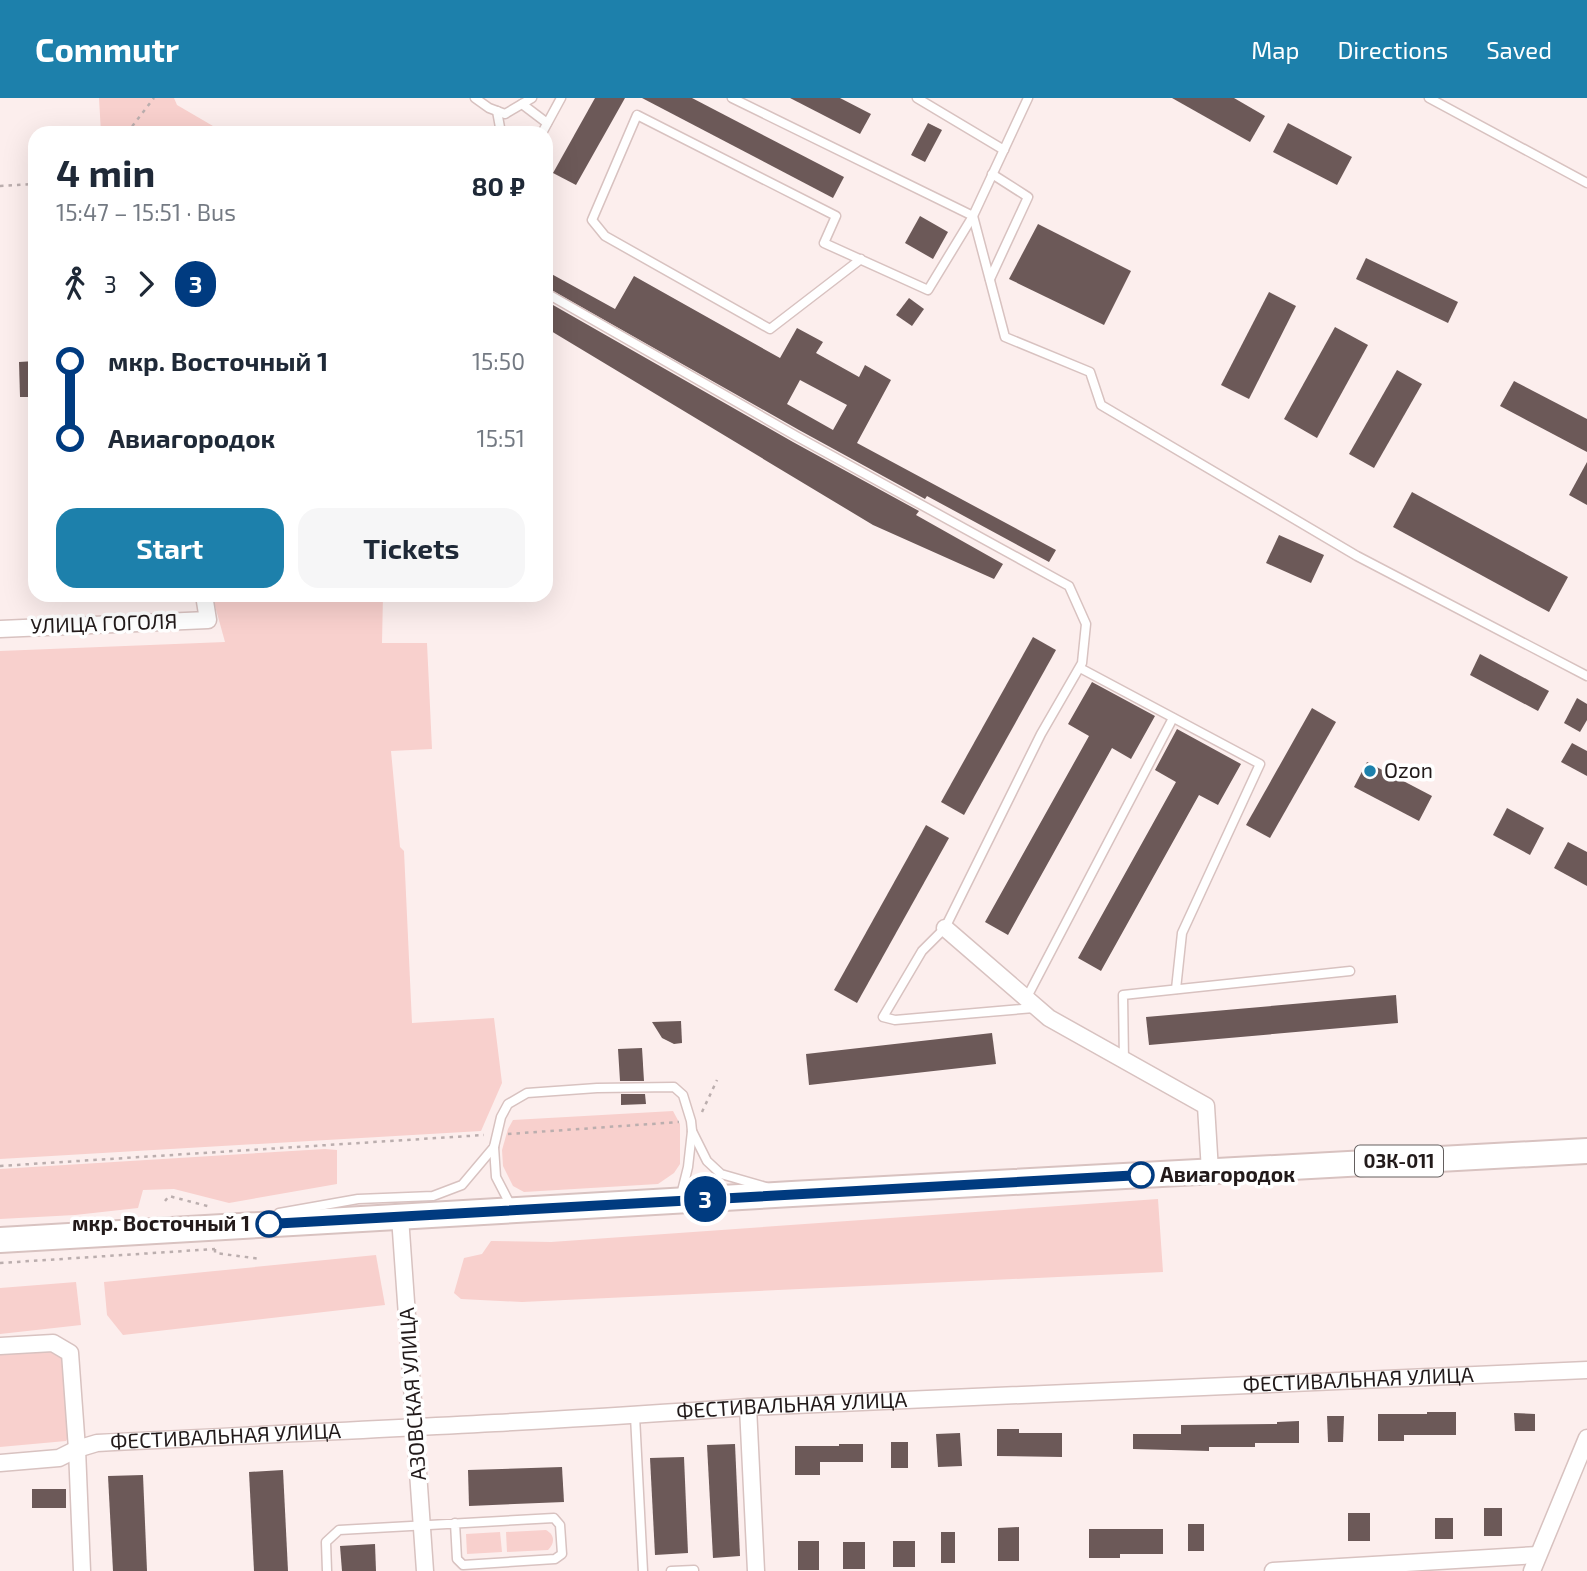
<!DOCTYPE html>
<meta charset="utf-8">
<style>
body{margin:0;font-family:"Exo 2",sans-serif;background:#f6f6f7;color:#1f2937;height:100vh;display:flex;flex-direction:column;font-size:26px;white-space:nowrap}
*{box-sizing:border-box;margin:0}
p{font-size:23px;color:#747a83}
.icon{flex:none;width:38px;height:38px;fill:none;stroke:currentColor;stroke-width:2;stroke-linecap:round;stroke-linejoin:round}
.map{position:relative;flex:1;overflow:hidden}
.side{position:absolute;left:28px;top:28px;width:525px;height:476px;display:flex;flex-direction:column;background:#fff;border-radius:21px;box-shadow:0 7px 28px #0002}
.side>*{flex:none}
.badge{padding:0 14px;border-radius:23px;font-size:24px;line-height:46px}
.map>.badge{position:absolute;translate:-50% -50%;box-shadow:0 0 0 4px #fff}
.legs{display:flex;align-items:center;gap:10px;height:77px;padding:0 28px;font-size:23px}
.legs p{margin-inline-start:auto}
.head{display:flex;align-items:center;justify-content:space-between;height:119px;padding:0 28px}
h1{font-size:38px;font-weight:700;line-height:52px}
.primary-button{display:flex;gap:14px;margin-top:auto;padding:14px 28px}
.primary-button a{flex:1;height:80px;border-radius:21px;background:#1d80ab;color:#fff;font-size:28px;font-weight:700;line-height:80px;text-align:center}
.primary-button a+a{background:#f6f6f7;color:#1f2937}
ul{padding:0 28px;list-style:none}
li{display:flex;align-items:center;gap:24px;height:77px;font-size:26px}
li i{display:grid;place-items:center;width:10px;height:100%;margin:0 9px;background:currentColor}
li i::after{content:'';width:18px;height:18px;margin:-9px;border:5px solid;border-radius:50%;background:#fff}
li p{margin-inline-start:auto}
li:first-child i{background:linear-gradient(#0000 50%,currentColor 0)}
li:last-child i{background:linear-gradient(currentColor 50%,#0000 0)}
header{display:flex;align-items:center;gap:42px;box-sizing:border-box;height:98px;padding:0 35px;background:#1d80ab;color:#fff}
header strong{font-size:33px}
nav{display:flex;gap:38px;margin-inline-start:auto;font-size:24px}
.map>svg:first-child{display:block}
.green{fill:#f8d0cd}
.building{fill:#6c5958;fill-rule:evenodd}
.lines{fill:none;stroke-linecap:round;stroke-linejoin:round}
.service-casing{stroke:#d8c2c0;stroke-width:11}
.minor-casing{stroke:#d8c2c0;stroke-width:19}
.primary-casing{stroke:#d8c2c0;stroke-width:28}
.path{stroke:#bbaeae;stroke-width:2.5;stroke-dasharray:3.5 5;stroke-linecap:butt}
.service{stroke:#fff;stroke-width:8}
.minor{stroke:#fff;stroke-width:16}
.primary{stroke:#fff;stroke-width:24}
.line-1-casing{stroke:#fff;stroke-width:16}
.line-1{stroke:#003b80;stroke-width:10}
.poi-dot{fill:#1d80ab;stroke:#fff;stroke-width:2.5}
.stop-1-dot{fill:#fff;stroke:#003b80;stroke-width:3.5}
.labels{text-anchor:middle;stroke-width:7;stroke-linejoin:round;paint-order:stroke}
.shield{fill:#fff;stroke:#645f5f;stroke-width:2}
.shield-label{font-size:19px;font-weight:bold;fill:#221a1a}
.street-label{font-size:21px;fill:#221a1a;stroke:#fff}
.poi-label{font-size:21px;fill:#221a1a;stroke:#fff;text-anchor:start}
.stop-label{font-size:21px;font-weight:bold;fill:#221a1a;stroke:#fff;text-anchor:start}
</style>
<header>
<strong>Commutr</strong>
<nav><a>Map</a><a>Directions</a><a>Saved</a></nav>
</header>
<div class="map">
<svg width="1587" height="1473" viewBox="0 0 1587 1473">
<rect width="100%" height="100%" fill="#fceeed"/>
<g class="green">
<path d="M99 0H174L177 7 225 35H101Z"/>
<path d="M212 497H383L382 545H427L432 651 391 653 400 749 404 753 412 925 494 920 502 985 481 1033 0 1061V553L225 544Z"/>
<path d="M673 1013 680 1026V1066L674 1075 658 1086 524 1094 513 1088 503 1068 502 1052 508 1031 513 1022Z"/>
<path d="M325 1051 337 1052V1086L229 1105 174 1091 143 1092 138 1110 75 1117 0 1121V1071Z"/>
<path d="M1158 1101 1163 1174 522 1204 461 1201 454 1195 464 1160 482 1156 491 1143 551 1144Z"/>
<path d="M376 1157 385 1207 123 1237 107 1217 104 1184Z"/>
<path d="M76 1184 81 1227 0 1236V1190Z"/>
<path d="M54 1249 67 1260 71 1334 66 1343 0 1349V1252Z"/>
<path d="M546 1432C555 1437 555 1445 548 1452L507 1454 506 1434Z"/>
<path d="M500 1434 502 1454 467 1456 466 1436Z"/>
</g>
<g class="building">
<path d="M595 0H625L576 87 553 75Z"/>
<path d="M642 0H692L844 79 833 100Z"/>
<path d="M790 0H840L871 16 860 36Z"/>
<path d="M1172 0H1234L1265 18 1250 44Z"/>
<path d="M928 25 942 32 925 64 911 57Z"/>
<path d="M1288 25 1352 59 1337 87 1273 54Z"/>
<path d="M920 118 948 134 933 161 905 145Z"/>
<path d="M1038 126 1131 173 1104 227 1009 181Z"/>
<path d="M1366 160 1458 204 1448 225 1356 181Z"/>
<path d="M546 173 615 211 634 178 780 260 797 230 823 244 816 255 859 279 865 267 891 282 857 345 1056 452 1049 464 927 398 925 401 799 332 546 189ZM800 282 847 307 833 332 787 306Z"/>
<path d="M1269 194 1296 208 1249 301 1221 287Z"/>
<path d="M909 200 924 211 912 228 896 217Z"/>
<path d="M546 203 793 344 919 413 916 417 1003 466 994 481 873 427 546 230Z"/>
<path d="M1335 229 1368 247 1317 340 1284 321Z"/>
<path d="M35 263V299H20L19 264Z"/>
<path d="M1397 272 1422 286 1374 370 1349 356Z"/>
<path d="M1514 283 1587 321V354L1500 308Z"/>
<path d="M1587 364V407L1569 397Z"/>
<path d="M1412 394 1568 479 1549 514 1393 429Z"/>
<path d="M1279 437 1324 457 1311 485 1266 465Z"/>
<path d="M1033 539 1056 552 964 717 941 704Z"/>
<path d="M1480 556 1549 593 1538 613 1470 577Z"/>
<path d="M1092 584 1155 618 1131 661 1112 650 1008 837 985 824 1089 638 1068 626Z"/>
<path d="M1577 600 1587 606V622L1580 634 1564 625Z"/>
<path d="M1312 610 1336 624 1270 740 1246 727Z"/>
<path d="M1177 631 1241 666 1218 707 1199 697 1101 873 1078 860 1176 684 1155 672Z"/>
<path d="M1572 645 1587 653V678L1561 664Z"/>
<path d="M1367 664 1432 698 1419 723 1354 689Z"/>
<path d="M1507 710 1544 730 1530 757 1493 737Z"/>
<path d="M926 727 949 740 857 905 834 892Z"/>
<path d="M1568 744 1587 754V788L1554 770Z"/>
<path d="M1396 897 1398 925 1149 947 1146 919Z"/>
<path d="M681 923 682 945 674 946 662 940 652 924Z"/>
<path d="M992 935 996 966 809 987 806 956Z"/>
<path d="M642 950 644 983H620L618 951Z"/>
<path d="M621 996H645L646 1006 621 1007Z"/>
<path d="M1427 1314H1456V1337H1404V1343H1378V1316H1427Z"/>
<path d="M1514 1315 1535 1316V1333H1515Z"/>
<path d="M1327 1318H1344L1343 1344H1328Z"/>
<path d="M1299 1323V1345H1255V1349H1209V1353L1133 1351V1336H1181V1327L1277 1326V1324Z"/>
<path d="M997 1331H1019V1335H1062V1359L997 1358Z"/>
<path d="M960 1335 962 1368 938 1369 936 1336Z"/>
<rect x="891" y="1344" width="17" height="26"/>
<path d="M735 1346 740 1458 713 1460 707 1347Z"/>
<path d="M839 1346H863V1364H820V1377H795V1348H839Z"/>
<path d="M684 1359 688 1455 655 1457 650 1360Z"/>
<path d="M562 1369 564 1404 469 1408 468 1372Z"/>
<path d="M283 1372 288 1473H254L249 1374Z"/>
<path d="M143 1377 147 1473H113L108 1378Z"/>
<rect x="32" y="1391" width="34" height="19"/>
<rect x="1484" y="1410" width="18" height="28"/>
<rect x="1348" y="1415" width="22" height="28"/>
<rect x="1435" y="1420" width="18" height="21"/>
<rect x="1188" y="1426" width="16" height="27"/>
<path d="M1019 1429V1463H998V1430Z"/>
<path d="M1089 1431H1163V1456H1120V1460H1089Z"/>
<rect x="941" y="1434" width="14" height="31"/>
<rect x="798" y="1443" width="21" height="29"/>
<rect x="893" y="1443" width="22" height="26"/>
<rect x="843" y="1444" width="22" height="27"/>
<path d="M375 1446 376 1473H342L340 1448Z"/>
</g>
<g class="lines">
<g class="service-casing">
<g id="service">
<path d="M475 0 489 10 505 16 532 0"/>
<path d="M732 0 973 118 1005 239 1090 274 1101 307 1357 458 1587 578"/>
<path d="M917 0 1004 52"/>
<path d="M1429 0 1587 85"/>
<path d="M522 6 547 25"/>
<path d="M497 13 501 35"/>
<path d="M542 35 561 0"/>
<path d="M861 161 770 231 605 138 592 122 637 17 836 118 824 145 928 192 973 118 1028 0"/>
<path d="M990 181 1028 99 992 76"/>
<path d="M546 195 796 338 1069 488 1086 526 1082 565 1041 636 945 830 922 853 883 919 895 922 1034 910"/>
<path d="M1080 570 1260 666 1182 835 1176 891"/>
<path d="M1026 901 1173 620"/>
<path d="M1124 963 1123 897 1350 873"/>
<path d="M692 1033 707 1063 721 1076 766 1089"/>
<path d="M494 1049 496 1079 511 1108"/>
<path d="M279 1115 358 1101 433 1098 462 1087 494 1049 501 1019 508 1006 527 995 597 990 674 989 683 997 691 1023 692 1033 688 1069 680 1101"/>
<path d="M635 1318 643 1473"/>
<path d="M327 1473 326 1444 339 1432 554 1420 560 1427 562 1456 555 1461 463 1467 457 1461 455 1425"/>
<path d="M671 1473 694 1472"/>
</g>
</g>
<g class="minor-casing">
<g id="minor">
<path d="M0 531 208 522 204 497"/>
<path d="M945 830 1049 920 1206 1008 1210 1073"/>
<path d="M400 1119 425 1473"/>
<path d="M0 1248 53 1245 70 1255 77 1351 82 1473"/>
<path d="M748 1309 756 1473"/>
<path id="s1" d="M0 1365 59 1360 77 1351 97 1345C314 1334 531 1325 748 1309L1587 1272"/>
<path d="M1273 1473 1538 1457"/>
<path d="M1532 1473 1587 1340"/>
</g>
</g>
<g class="primary-casing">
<path id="primary" d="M0 1142 792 1096 1587 1053"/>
</g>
<g class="path">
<path d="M127 35 154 0"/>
<path d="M0 88 35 86"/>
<path d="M702 1014 717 982"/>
<path d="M508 1036 679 1024"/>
<path d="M0 1068 484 1037"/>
<path d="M165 1103 169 1098 211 1109"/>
<path d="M215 1151V1155L261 1161"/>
<path d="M0 1165 215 1151"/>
</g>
<use href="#service" class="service"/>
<use href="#minor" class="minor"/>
<use href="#primary" class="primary"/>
</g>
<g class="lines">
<g class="line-1-casing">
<path id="line-1" d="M269 1126 1141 1077"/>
</g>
<use href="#line-1" class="line-1"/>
</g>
<circle class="poi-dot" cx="1370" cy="673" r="7"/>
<g class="stop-1-dot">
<circle cx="1141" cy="1077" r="12"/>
<circle cx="269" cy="1126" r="12"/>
</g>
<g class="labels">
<rect class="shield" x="1355" y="1047.5" width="88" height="31" rx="5"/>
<g class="shield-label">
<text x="1399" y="1070">03К-011</text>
</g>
<g class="street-label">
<text transform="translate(104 526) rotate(-2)" y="7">УЛИЦА ГОГОЛЯ</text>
<text dy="7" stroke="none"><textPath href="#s1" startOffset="1363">ФЕСТИВАЛЬНАЯ УЛИЦА</textPath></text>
<text transform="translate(413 1296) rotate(-94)" y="7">АЗОВСКАЯ УЛИЦА</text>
<text dy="7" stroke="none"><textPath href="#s1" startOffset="796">ФЕСТИВАЛЬНАЯ УЛИЦА</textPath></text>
<text dy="7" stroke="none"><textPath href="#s1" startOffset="229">ФЕСТИВАЛЬНАЯ УЛИЦА</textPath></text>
</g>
<g class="poi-label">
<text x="1384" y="680">Ozon</text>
</g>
<g class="stop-label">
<text x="1160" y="1084">Авиагородок</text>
<text x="250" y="1133" text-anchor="end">мкр. Восточный 1</text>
</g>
</g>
</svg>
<b class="badge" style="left:705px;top:1101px;background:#003b80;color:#fff">3</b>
<section class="side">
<div class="head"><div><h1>4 min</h1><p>15:47 – 15:51 · Bus</p></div><b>80 ₽</b></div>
<div class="legs"><svg class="icon" aria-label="walk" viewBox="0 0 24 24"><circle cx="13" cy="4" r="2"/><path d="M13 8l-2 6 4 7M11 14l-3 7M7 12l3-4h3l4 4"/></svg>3<svg class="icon" aria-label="forward" viewBox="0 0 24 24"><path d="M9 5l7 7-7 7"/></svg><b class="badge" style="background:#003b80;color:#fff">3</b></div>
<ul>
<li><i style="color:#003b80"></i><b>мкр. Восточный 1</b><p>15:50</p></li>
<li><i style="color:#003b80"></i><b>Авиагородок</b><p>15:51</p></li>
</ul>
<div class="primary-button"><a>Start</a><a>Tickets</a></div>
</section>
</div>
